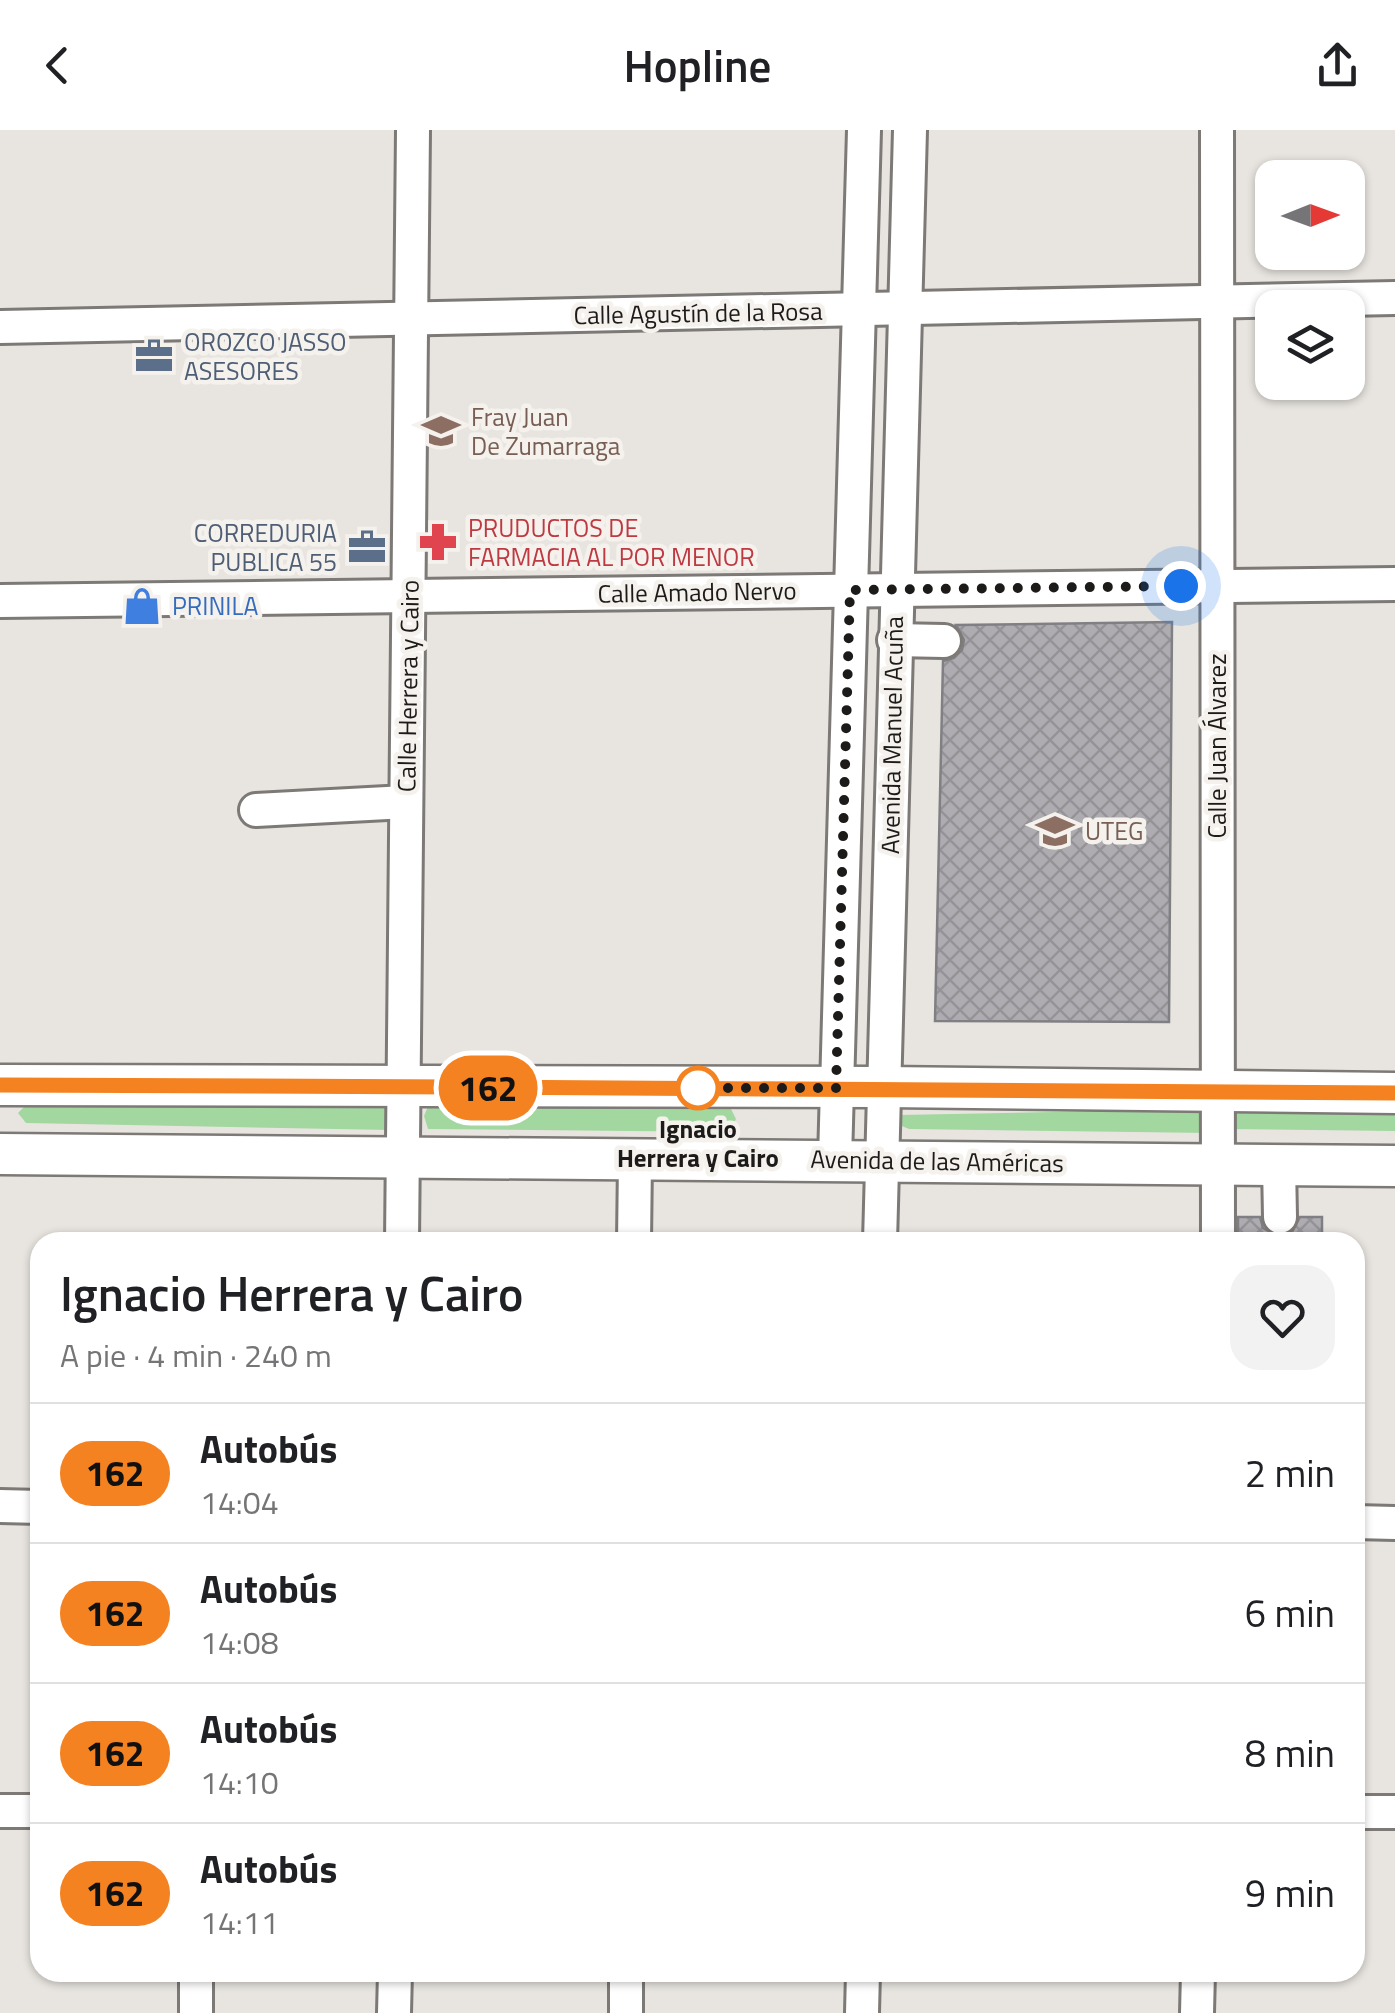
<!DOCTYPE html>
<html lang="es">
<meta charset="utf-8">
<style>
body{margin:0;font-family:"Titillium Web",sans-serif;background:#f2f2f2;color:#202124;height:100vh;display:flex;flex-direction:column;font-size:38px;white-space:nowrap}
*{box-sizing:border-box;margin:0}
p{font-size:32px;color:#757577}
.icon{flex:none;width:55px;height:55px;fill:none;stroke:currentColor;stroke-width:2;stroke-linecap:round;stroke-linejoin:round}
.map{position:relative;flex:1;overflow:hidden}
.side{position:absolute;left:30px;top:1102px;width:1335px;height:750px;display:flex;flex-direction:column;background:#fff;border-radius:30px;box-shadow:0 2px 8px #0004}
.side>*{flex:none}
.badge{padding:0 20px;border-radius:32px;font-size:35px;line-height:65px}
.needle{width:65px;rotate:89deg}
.controls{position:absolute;left:1255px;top:30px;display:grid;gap:20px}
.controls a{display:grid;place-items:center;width:110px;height:110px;border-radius:20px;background:#fff;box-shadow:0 2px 8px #0004;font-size:50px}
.you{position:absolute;width:50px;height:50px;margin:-25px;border:8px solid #fff;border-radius:50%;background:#1a73e8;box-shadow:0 0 0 15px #1a73e833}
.map>.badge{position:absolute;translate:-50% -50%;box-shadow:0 0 0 5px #fff}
.round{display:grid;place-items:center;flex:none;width:105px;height:105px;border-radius:30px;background:#f2f2f2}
.headline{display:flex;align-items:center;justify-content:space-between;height:170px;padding:0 30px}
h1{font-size:48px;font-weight:600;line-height:75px}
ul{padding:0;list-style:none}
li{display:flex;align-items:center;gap:30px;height:140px;padding:0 30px;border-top:2px solid #e0e0e0}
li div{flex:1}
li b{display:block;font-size:38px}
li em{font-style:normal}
li .badge{min-width:110px;font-weight:700;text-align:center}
header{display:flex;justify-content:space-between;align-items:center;height:130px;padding:0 30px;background:#fff;font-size:45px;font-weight:600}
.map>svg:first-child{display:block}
.green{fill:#a2d79f}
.building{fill:url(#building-cross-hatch);stroke:#807f83;stroke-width:2.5}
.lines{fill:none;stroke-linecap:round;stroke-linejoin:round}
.minor-casing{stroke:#7c7976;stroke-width:38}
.major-casing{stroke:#7c7976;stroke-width:45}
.minor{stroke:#fff;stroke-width:32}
.major{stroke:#fff;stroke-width:40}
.line-casing{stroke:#fff;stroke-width:22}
.line{stroke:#f58220;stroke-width:15}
.walk{stroke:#1c1b1a;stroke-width:10;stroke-dasharray:0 18}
.stop-dot{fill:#fff;stroke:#f58220;stroke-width:5}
.labels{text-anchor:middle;stroke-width:9;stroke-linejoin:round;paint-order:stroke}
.street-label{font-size:25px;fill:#1c1b1a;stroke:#f5f2ee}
.service-label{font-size:25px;fill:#4e5e75;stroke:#f5f2ee;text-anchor:start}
.education-label{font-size:25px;fill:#785e54;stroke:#f5f2ee;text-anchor:start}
.health-label{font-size:25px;fill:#be3a42;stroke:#f5f2ee;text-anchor:start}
.shop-label{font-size:25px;fill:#366cbe;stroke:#f5f2ee;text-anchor:start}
.stop-label{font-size:25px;font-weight:bold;fill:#1c1b1a;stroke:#f5f2ee}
</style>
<header><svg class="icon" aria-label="back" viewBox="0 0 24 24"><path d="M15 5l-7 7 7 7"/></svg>Hopline<svg class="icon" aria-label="share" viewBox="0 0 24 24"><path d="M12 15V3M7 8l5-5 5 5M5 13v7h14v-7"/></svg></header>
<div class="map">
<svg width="1395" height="1883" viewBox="0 0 1395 1883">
<defs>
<pattern id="building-cross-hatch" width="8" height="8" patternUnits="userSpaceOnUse" patternTransform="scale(2.5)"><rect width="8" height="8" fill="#aeacb0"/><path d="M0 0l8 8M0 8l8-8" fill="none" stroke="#959397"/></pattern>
</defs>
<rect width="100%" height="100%" fill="#e8e5e0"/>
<g class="green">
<path d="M30 971 386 974 396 987 390 1000 26 993 18 983Z"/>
<path d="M429 974 729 975 736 989 729 1002 428 999 424 986Z"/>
<path d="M1227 975 1395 978V1001L1226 999Z"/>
<path d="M1207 979 1211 1003 909 999 897 994 899 985Z"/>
</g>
<g class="building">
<path d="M1172 492 1169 892 935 891 943 531 954 528 962 520 964 510 956 495Z"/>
<path d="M1238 1087H1260L1263 1098 1279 1107 1291 1104 1300 1087H1322V1112H1238Z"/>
</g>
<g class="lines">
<g class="minor-casing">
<g id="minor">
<path d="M1217 0 1218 1112"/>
<path d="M0 197 1395 168"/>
<path d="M0 471 1395 454"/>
<path d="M894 510 944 511"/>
<path d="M256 680 406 672"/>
<path d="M835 1029 864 0"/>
<path d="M1279 1035 1280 1087"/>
<path d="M402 1112 413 0"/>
<path d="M634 1112 635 1030"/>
<path d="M880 1112 910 0"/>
<path d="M0 1376 40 1377"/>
<path d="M1355 1392 1395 1393"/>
<path d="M0 1681H40"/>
<path d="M1355 1682H1395"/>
<path d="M196 1883V1842"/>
<path d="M394 1883 395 1842"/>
<path d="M626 1883V1842"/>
<path d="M862 1883 863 1842"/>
<path d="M1197 1883 1198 1842"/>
</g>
</g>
<g class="major-casing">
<g id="major">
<path d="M0 955 885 957 1395 963"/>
<path d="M0 1024 1395 1036"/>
</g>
</g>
<use href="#minor" class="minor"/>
<use href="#major" class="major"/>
</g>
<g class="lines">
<g class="line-casing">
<path id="line" d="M0 955C465 958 930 957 1395 963"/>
</g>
<use href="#line" class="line"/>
<path class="walk" d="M698 958H695H836L850 460 1181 456"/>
</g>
<defs>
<g id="office-bare" transform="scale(3)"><path d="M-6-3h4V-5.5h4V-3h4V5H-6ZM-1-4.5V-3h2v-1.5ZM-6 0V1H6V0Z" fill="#5c6f8a" stroke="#f5f2ee" stroke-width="2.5" paint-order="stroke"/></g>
<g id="school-bare" transform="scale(3)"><path d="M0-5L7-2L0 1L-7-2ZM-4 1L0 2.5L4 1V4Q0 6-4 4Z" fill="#8d6e63" stroke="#f5f2ee" stroke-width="2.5" paint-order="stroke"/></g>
<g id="pharmacy-bare" transform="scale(3)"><path d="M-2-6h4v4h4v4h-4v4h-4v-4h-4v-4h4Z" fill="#e0444e" stroke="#f5f2ee" stroke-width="2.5" paint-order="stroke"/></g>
<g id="shop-bare" transform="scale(3)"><path d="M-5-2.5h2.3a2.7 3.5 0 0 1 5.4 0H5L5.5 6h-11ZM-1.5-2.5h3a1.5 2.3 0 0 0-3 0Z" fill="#3f7fe0" stroke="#f5f2ee" stroke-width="2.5" paint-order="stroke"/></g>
<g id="university-bare" transform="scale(3)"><path d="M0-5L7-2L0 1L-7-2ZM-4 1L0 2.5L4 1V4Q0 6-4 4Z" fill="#8d6e63" stroke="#f5f2ee" stroke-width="2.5" paint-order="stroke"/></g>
</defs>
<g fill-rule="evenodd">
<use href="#office-bare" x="154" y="226"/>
<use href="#school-bare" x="441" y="301"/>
<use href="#pharmacy-bare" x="438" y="412"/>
<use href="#office-bare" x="367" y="417"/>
<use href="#shop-bare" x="142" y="476"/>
<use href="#university-bare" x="1055" y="701"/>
</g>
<circle class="stop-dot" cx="698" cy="958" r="20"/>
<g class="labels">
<g class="street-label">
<text transform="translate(698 183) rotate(-1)" y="9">Calle Agustín de la Rosa</text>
<text transform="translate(697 462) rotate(-1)" y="9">Calle Amado Nervo</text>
<text transform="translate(408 556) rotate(-89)" y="9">Calle Herrera y Cairo</text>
<text transform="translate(892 605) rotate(-89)" y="9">Avenida Manuel Acuña</text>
<text transform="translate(1217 616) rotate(-90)" y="9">Calle Juan Álvarez</text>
<text transform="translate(937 1031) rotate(1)" y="9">Avenida de las Américas</text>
</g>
<g class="service-label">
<text x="184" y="221">OROZCO JASSO<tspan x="184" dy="29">ASESORES</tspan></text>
<text x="337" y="412" text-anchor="end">CORREDURIA<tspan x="337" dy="29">PUBLICA 55</tspan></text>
</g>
<g class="education-label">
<text x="471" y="296">Fray Juan<tspan x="471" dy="29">De Zumarraga</tspan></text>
<text x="1085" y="710">UTEG</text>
</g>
<g class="health-label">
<text x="468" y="407">PRUDUCTOS DE<tspan x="468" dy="29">FARMACIA AL POR MENOR</tspan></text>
</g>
<g class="shop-label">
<text x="172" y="485">PRINILA</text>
</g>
<g class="stop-label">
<text x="698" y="1008">Ignacio<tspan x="698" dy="29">Herrera y Cairo</tspan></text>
</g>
</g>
</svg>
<div class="controls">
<a><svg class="needle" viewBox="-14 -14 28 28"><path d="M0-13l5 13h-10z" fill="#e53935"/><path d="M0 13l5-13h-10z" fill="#757577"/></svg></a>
<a><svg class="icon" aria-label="layers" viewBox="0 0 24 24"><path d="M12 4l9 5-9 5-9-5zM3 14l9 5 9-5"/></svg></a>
</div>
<div class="you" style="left:1181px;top:456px"></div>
<b class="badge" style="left:488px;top:958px;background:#f58220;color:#111">162</b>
<section class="side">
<div class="headline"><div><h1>Ignacio Herrera y Cairo</h1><p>A pie · 4 min · 240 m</p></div><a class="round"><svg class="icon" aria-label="heart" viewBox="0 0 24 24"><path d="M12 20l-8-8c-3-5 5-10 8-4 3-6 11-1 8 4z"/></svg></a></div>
<ul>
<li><span class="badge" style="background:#f58220;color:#111">162</span><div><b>Autobús</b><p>14:04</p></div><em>2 min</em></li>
<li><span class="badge" style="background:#f58220;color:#111">162</span><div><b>Autobús</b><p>14:08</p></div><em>6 min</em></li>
<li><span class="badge" style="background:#f58220;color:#111">162</span><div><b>Autobús</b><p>14:10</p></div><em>8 min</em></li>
<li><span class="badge" style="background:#f58220;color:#111">162</span><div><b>Autobús</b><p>14:11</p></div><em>9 min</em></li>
</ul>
</section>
</div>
